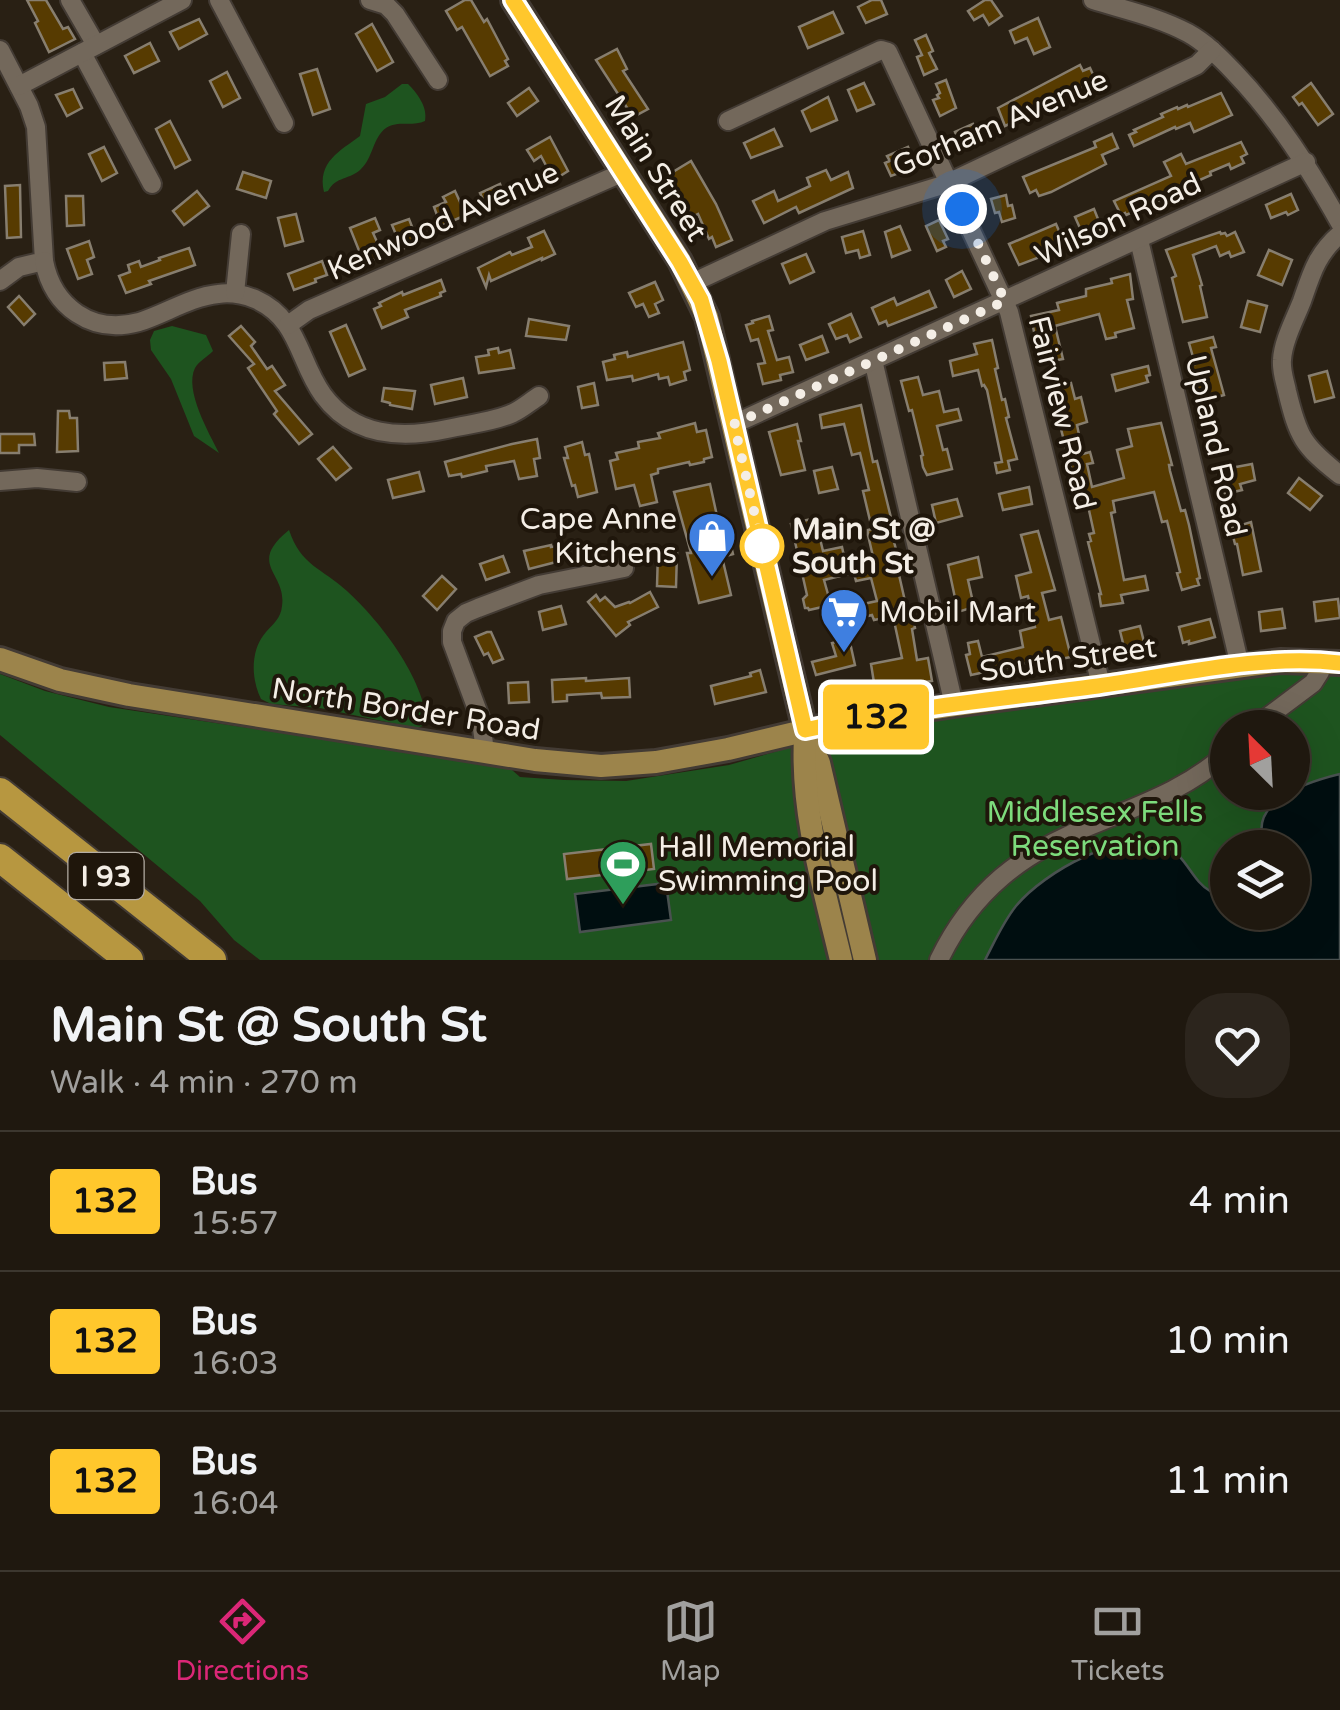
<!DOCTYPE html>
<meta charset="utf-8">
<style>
body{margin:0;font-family:"Varela Round",sans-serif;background:#2c251d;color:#f1f3f6;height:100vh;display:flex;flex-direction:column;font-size:38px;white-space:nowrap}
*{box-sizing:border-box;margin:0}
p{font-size:32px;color:#a1a09e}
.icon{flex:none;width:55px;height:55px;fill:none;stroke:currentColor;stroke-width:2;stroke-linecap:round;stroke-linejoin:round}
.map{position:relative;height:960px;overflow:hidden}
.sheet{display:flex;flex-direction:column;background:#1f180f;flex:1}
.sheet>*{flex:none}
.badge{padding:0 20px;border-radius:8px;font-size:35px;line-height:65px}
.needle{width:65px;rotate:336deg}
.controls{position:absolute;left:1210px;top:710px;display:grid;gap:20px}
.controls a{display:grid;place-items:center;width:100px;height:100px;border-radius:50%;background:#1f180f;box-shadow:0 10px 40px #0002,0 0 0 2px #3c372f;font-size:50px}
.you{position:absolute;width:50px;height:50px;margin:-25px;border:8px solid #fff;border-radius:50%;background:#1a73e8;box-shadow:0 0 0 15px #1a73e833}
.map>.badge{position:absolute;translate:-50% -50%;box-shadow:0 0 0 5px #fff}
.round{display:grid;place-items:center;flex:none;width:105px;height:105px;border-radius:40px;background:#2c251d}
.overview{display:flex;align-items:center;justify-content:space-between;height:170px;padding:0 50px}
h1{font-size:48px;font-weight:700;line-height:75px}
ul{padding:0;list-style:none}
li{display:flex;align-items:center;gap:30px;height:140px;padding:0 50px;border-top:2px solid #3c372f}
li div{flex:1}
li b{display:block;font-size:38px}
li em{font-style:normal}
li .badge{min-width:110px;font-weight:700;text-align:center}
.menu{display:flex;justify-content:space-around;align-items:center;height:140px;border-top:2px solid #3c372f;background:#1f180f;font-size:28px;color:#a1a09e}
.menu a{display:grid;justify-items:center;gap:5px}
.menu .current{color:#db2777}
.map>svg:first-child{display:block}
.green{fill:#1e541f;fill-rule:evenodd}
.water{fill:#000e10;stroke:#495150;stroke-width:2.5}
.building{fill:#573b01;stroke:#877e6f;stroke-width:2.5}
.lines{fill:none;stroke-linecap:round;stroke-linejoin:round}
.minor-casing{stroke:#433b34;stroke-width:22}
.major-casing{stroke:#433b34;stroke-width:28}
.highway-casing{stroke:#433b34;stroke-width:32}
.minor{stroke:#73685b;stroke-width:18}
.major{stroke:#9c844b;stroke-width:22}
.highway{stroke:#b79740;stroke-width:28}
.line-casing{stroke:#fff;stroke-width:22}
.line{stroke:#ffc72c;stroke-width:15}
.walk{stroke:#f4eee6;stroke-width:10;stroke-dasharray:0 18}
.stop-dot{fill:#fff;stroke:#ffc72c;stroke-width:5}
.labels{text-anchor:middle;stroke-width:8;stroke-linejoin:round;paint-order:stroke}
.shield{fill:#1f160b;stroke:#b4ada4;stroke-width:2.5}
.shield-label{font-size:28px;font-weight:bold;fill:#f4eee6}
.street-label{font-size:30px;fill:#f4eee6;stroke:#1f160b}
.poi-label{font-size:30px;fill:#f4eee6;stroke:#1f160b;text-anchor:start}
.stop-label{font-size:30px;font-weight:bold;fill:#f4eee6;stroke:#1f160b;text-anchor:start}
.park-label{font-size:30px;fill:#7ddb7c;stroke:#1f160b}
</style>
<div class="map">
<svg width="1340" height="960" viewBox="0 0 1340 960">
<rect width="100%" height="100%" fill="#292014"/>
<g class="green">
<path d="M402 84H408C417 93 428 107 425 121 413 127 397 120 386 128 373 137 373 158 361 169 350 180 336 176 328 191L324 192C317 162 340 151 360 136L366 104 385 97Z"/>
<path d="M172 326 206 335 213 351C207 357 199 361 195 368 184 390 209 433 219 453L194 436 171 379 151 350 150 340 154 331Z"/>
<path d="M289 530C301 566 322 568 347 591 380 621 425 679 427 725L415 728 320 708 271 704 261 699C251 679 250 650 266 632 273 624 281 618 282 606 287 572 246 565 289 530Z"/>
<path d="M1288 670 1318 671 1340 677V960H260L234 940 200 901 0 735V674L45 691 109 707 489 764 512 770 520 777 564 780 626 781 729 765 837 734ZM1228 728H1292V792H1228ZM1228 848H1292V912H1228Z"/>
</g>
<g class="water">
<path d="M1340 774V960H985C994 943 1003 922 1016 906 1044 872 1123 827 1167 847 1187 857 1192 881 1210 891 1215 894 1220 894 1224 896L1227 893 1228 912H1292V848L1266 847C1244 802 1307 782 1340 774Z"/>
<path d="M666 883 671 920 580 932 575 894Z"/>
</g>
<g class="building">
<path d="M27 0H46L63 29 68 27 75 39 49 52 35 23 38 21Z"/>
<path d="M465 0H471L484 22 487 19 508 59 505 61 508 66 490 76 462 27 457 30 446 11Z"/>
<path d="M872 0H881L887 14 866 23 858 7Z"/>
<path d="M985 0H991L1002 16 989 25 983 15 974 20 968 11Z"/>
<path d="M833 12 843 33 808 48 799 27Z"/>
<path d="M1038 18 1050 47 1034 54 1027 38 1015 43 1010 31Z"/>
<path d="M199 19 207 34 179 49 170 32Z"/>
<path d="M372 24 393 62 377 71 356 34Z"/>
<path d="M926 35 933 51 929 53 937 69 924 75 917 57 922 55 915 40Z"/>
<path d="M150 43 159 61 134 73 125 56Z"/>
<path d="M617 49 627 69 623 71 648 109 633 117 596 60Z"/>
<path d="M1080 65 1083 71 1090 68 1096 81 1053 100 1054 104 1037 111 1034 106 1015 114 1018 120 1005 126 998 108Z"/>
<path d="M317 69 330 109 313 115 300 74Z"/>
<path d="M227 72 240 98 223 107 210 81Z"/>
<path d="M946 80 956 108 940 116 933 100 939 98 937 95 940 93 936 84Z"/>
<path d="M864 83 874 104 857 111 848 90Z"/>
<path d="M1311 83 1333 114 1318 125 1302 103 1299 105 1293 97Z"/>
<path d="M529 88 538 101 517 116 508 103Z"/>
<path d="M73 89 82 108 67 116 56 95Z"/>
<path d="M1221 93 1232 115 1194 132 1190 123 1176 129 1175 127 1134 146 1129 135 1136 132 1134 130 1163 117 1161 114 1177 107 1178 109 1187 105 1188 107Z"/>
<path d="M828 97 837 120 811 131 802 111Z"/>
<path d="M170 121 190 160 175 168 156 129Z"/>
<path d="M973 124 980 139 961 147 955 132Z"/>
<path d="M774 129 782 146 751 158 744 143Z"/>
<path d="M1112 134 1118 148 1102 155 1106 164 1051 192 1039 196 1036 190 1030 193 1023 177 1096 147 1094 142Z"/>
<path d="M550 137 568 171 557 178 553 171 550 173 541 156 534 161 527 150Z"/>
<path d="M1241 142 1247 154 1241 157 1244 163 1231 169 1229 164 1210 172 1211 175 1177 190 1178 192 1126 215 1125 213 1121 215 1114 201 1171 176 1164 162 1181 154 1186 164Z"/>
<path d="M104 147 117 173 102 181 89 154Z"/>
<path d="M908 147 913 159 904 163 907 170 891 176 885 163 890 161 887 156Z"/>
<path d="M691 161 716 204 732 240 716 247 712 237 709 239 698 214 692 217 668 175Z"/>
<path d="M826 170 831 180 848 172 853 188 799 213 796 207 764 223 753 201 774 191 778 201 810 186 807 178Z"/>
<path d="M243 172 271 181 266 198 237 189Z"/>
<path d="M500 184 506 200 487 208 480 193Z"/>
<path d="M20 185 21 237 7 238 5 186Z"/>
<path d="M197 191 209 206 184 225 173 211Z"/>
<path d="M455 191 466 215 441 226 434 207 446 202 443 197Z"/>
<path d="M1291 194 1298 210 1288 215 1286 212 1271 218 1266 205Z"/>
<path d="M1006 195 1008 206 1012 205 1015 218 1002 222 999 212 995 213 991 199Z"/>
<path d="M66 196H83L84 225 67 226Z"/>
<path d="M1094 209 1102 229 1084 237 1075 217Z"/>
<path d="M296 214 303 241 285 246 278 218Z"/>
<path d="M375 218 380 230 373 233 378 244 373 246 378 258 364 263 350 228Z"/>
<path d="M409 219 418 242 402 249 392 225Z"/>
<path d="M939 220 948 239 943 241 946 247 937 251 926 226Z"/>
<path d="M1056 224 1066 247 1019 265 1009 244Z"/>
<path d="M900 226 910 250 892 257 885 232Z"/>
<path d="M544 231 555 254 542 260V258L491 281 489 275 486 287 478 268 510 252 512 255 532 247 528 238Z"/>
<path d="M863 231 870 255 860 258 858 250 846 253 842 237Z"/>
<path d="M1220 232 1221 234 1225 233 1227 236 1235 232 1244 252 1231 257 1229 252 1220 256 1216 246 1193 255 1202 285 1200 286 1207 317 1183 322 1172 278 1176 276 1166 250Z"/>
<path d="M89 241 94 257 87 260 92 274 78 279 67 249Z"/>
<path d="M189 248 195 265 149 281 151 284 126 293 119 276 130 272 128 265 139 261 141 267 160 260 159 258Z"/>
<path d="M1269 250 1292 260 1282 285 1258 275Z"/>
<path d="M806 254 814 272 790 283 782 264Z"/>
<path d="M322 261 327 275 315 279 316 282 294 290 288 274Z"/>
<path d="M962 271 971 289 954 297 946 280Z"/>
<path d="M1130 274 1133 299 1127 300 1134 328 1115 333 1116 337 1106 339 1099 314 1055 326 1063 359 1052 361 1047 338 1037 340 1035 337 1031 316 1059 310 1057 303 1086 296V289L1112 283 1111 279Z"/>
<path d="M441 280 445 291 440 293 441 296 405 310 408 317 382 328 374 309 381 306 379 303 402 292 403 295Z"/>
<path d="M655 282 663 300 655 304 659 313 649 317 643 304 636 307 629 293Z"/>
<path d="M929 291 936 307 888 326 886 321 879 324 872 308 894 298 897 305Z"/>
<path d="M19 296 35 314 24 325 8 307Z"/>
<path d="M1248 301 1267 306 1260 332 1241 327Z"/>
<path d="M851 314 861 337 850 342 847 335 836 339 829 324Z"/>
<path d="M769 316 773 330 768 331 777 360 789 357 793 372 780 375 781 380 763 384 758 364 765 363 758 339 751 341 746 325 753 323 752 321Z"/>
<path d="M529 319 569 326 566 340 526 336Z"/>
<path d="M346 325 365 369 349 376 330 332Z"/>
<path d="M241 326 255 342 251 346 267 369 272 366 285 385 275 391 312 434 299 444 274 414 277 411 248 368 254 364 229 336Z"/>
<path d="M822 336 828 352 806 360 800 345Z"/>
<path d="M1213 337 1216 347 1211 348 1224 395 1197 402 1193 388 1197 387 1191 365 1195 364 1189 343Z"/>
<path d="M992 340 998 368 995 369 1002 400 1005 399 1009 417 1006 418 1017 459 1008 461 1010 470 997 473 995 463 1002 462 987 390 984 385 982 386 978 370 953 376 950 361 977 354 974 344Z"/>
<path d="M683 342 690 370 684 372 686 380 670 385 668 377 659 379 658 374 633 381 632 376 607 380 603 362 615 359 614 355 627 352 628 357Z"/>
<path d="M498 348 499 353 510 350 514 368 479 373 476 357 489 355 488 350Z"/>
<path d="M125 362 127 378 105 380 104 363Z"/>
<path d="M1148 366 1150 375 1146 376 1148 382 1116 391 1112 375Z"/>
<path d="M1327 371 1334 397 1315 402 1309 376Z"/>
<path d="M918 377 923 395 939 391 944 412 958 409 961 420 937 426 943 450 947 449 952 469 927 475 923 467 921 456 923 455 912 410 909 411 901 381Z"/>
<path d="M463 378 467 397 435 404 431 385Z"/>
<path d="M594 383 598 405 582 408 578 387Z"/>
<path d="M1071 383 1075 399 1081 397 1087 422 1077 425 1083 454 1090 452 1093 463 1087 464 1092 487 1124 478 1117 450 1132 446 1128 429 1161 423 1172 465H1169L1170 471 1181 511 1185 510 1189 525 1200 578 1197 579 1199 585 1182 590 1177 573 1180 572 1167 521 1162 522 1154 492 1113 501 1115 512 1111 513 1124 580 1145 576 1148 590 1121 595 1123 603 1101 606 1099 594H1101L1088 542 1091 541 1089 534 1094 533 1085 492 1078 494 1051 391 1054 390V388Z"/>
<path d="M384 388 415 391 412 409 390 405V403L382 401Z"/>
<path d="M861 405 873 462 877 461 895 534H892L900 565 897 566 907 610 911 609 915 628 912 629 917 660 928 658 932 681 875 689 871 664 902 658 893 616 874 620 872 615 843 622 840 609 877 601 871 578 856 581 853 570 875 565 868 535V530L872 529 863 491 869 490 860 453 852 455 844 424 822 428 820 415Z"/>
<path d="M58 411H69L70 418H77L78 451 57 452Z"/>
<path d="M695 423 697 432 706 430 712 457 704 459V462L690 465 689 462 658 469V473L651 475 657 502 640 506 634 485 616 489 610 461 618 459 616 453 639 448 638 442 660 438 658 433Z"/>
<path d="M797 424 801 441H798L805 470 781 475 769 432Z"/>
<path d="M0 434H34L35 445H19V453H0Z"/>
<path d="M537 439 540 458 534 459 537 476 519 479 514 461 486 466 487 471 462 477 461 474 449 476 445 462 512 444Z"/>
<path d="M582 442 585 455 589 454 597 492 578 497 575 485 572 486 564 458H568L565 447Z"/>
<path d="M333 447 351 468 336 480 318 459Z"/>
<path d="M1252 464 1255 480 1240 484 1242 490 1225 494 1223 487 1221 488 1218 474H1221L1220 470Z"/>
<path d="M832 467 838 489 819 493 814 471Z"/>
<path d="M419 472 424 491 393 498 388 480Z"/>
<path d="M1299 478 1322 496 1310 510 1288 493Z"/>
<path d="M710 484 717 516 724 517 733 554 722 557 731 595 699 603 687 553H691L674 492Z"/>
<path d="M1029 487 1032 504 1003 510 999 494Z"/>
<path d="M957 499 962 516 936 523 932 505Z"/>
<path d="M815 518 823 551 842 547 848 574 824 580 831 605 809 610 808 608H805L803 599 807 595 791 524Z"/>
<path d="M1251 522 1261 571 1243 575 1237 544H1235L1231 528Z"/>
<path d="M1038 531 1055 590 1042 593 1049 620 1061 617 1071 657 1028 665 1027 663 971 675 966 655 970 654 968 643 978 641 982 657 1023 647 1020 631 1035 627 1028 596 1021 598 1016 576 1031 572 1021 535Z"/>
<path d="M551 545V547L557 546 560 561 529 569 524 551Z"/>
<path d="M658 552 677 553 676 587 657 586Z"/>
<path d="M503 556 509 572 486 580 480 564Z"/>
<path d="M978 557 982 577 968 580 974 607 958 612 948 565Z"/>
<path d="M442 576 456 589 437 610 423 596Z"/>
<path d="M650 592 658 607 628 622 630 625 616 636 588 602 596 595 600 601 605 597 615 607 629 602 630 603Z"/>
<path d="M1338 599 1340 618 1316 621 1314 602Z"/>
<path d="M561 606 566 624 543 630 539 612Z"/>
<path d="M1282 609 1285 628 1261 631 1259 612Z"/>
<path d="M1210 619 1215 637 1189 644V641L1183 643 1179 627Z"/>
<path d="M1140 626 1144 642 1124 647 1120 631Z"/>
<path d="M487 632H491L503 659 493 663 488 653 484 655 475 637Z"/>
<path d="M849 638 855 665 816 675 812 662 836 656 832 643Z"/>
<path d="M760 670 766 692 715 704 711 686 751 676 750 673Z"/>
<path d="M586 678V681L629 678 630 697 602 698 601 693 567 695V701L553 702 552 680Z"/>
<path d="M528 682 529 702 509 703 508 683Z"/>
<path d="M651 844 654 869 567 879 564 854Z"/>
</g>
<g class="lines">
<g class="minor-casing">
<g id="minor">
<path d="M70 0 96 45"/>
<path d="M219 0 284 123"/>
<path d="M370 0 386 5 395 14 438 80"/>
<path d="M1093 0C1125 10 1158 17 1188 33 1206 43 1220 57 1234 72 1278 118 1309 168 1340 223"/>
<path d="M0 50 29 106 36 127 44 261 19 267 0 281"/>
<path d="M82 53 152 184"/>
<path d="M19 86 182 0"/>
<path d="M728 121 881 50 888 52 1009 312 1101 685"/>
<path d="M1340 234C1317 254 1312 272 1302 301 1295 319 1283 341 1282 360 1281 371 1285 381 1287 391 1298 437 1303 446 1340 475"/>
<path d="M1139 240 1240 666"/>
<path d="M44 261C53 307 92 335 139 322 165 314 190 297 218 294 231 292 242 294 255 299 300 319 298 361 323 395 354 437 401 439 447 429 468 424 494 422 513 413 522 409 531 401 539 396"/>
<path d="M692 283 825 221 946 184 1197 65 1212 50"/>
<path d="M235 293 241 234"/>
<path d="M288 325 309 310 624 172"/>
<path d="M873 360 954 705"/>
<path d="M734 424 1306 162"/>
<path d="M0 481 37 478 77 482"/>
<path d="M1253 728 1313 683 1320 672 1323 661"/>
<path d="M485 752 481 720 452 642V631L456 621 466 613 478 608 539 585 624 568"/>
<path d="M939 960C972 891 1022 853 1092 825 1140 805 1188 789 1228 752"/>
</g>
</g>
<g class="major-casing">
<g id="major">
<path d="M513 0 680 261 707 317 805 730 819 763 865 960"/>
<path d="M0 659 60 680 129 695 535 760 601 766 656 762 728 749 841 722 954 705 1280 661 1340 663"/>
<path d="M805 738C801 813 824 888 841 960"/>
</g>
</g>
<g class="highway-casing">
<g id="highway">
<path d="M0 792 212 960"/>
<path d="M0 858 129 960"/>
</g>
</g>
<use href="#minor" class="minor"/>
<use href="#major" class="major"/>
<use href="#highway" class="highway"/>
</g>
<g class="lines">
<g class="line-casing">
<path id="line" d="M513 0 680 262 701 300 719 361 805 730C901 708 1001 699 1098 686 1177 675 1261 654 1340 663"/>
</g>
<use href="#line" class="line"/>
<path class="walk" d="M762 546 734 424 1005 301 962 209"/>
</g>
<defs>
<g id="shop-pin" transform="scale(2.5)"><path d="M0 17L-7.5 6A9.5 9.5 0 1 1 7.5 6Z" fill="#3f7fe0" stroke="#1f160b"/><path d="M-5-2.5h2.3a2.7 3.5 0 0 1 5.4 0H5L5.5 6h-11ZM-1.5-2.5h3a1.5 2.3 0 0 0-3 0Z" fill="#fff"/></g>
<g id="supermarket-pin" transform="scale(2.5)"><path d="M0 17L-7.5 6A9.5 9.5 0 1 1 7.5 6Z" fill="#3f7fe0" stroke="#1f160b"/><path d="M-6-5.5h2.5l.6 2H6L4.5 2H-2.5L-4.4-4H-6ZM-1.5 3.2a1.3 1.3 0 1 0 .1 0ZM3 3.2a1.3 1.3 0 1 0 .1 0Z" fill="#fff"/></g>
<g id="stadium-pin" transform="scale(2.5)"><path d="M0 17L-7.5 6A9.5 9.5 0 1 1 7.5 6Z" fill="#2e9e5b" stroke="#1f160b"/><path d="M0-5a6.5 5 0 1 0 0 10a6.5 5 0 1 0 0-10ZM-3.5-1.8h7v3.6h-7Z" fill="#fff"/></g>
</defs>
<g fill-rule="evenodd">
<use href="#shop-pin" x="712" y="536"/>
<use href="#supermarket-pin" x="844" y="612"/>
<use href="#stadium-pin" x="623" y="864"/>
</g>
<circle class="stop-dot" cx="762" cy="546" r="20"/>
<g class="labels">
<rect class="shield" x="68.5" y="853" width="75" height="46" rx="8"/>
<g class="shield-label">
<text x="106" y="886">I 93</text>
</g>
<g class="street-label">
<text transform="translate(1000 123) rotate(-23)" y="10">Gorham Avenue</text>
<text transform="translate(656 168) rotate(58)" y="10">Main Street</text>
<text transform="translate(1118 219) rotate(-25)" y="10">Wilson Road</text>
<text transform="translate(443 221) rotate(-24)" y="10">Kenwood Avenue</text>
<text transform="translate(1062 413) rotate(76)" y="10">Fairview Road</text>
<text transform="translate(1216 446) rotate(77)" y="10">Upland Road</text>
<text transform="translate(1068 659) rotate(-8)" y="10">South Street</text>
<text transform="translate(406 709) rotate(9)" y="10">North Border Road</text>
</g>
<g class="poi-label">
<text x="677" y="529" text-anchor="end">Cape Anne<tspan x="677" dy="34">Kitchens</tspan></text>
<text x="879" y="622">Mobil Mart</text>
<text x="658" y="857">Hall Memorial<tspan x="658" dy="34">Swimming Pool</tspan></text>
</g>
<g class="stop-label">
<text x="792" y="539">Main St @<tspan x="792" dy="34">South St</tspan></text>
</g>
<g class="park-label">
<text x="1095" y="822">Middlesex Fells<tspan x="1095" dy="34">Reservation</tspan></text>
</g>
</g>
</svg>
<div class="controls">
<a><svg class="needle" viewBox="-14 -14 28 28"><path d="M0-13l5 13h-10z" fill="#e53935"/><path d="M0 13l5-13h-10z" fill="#a1a09e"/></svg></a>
<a><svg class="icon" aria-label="layers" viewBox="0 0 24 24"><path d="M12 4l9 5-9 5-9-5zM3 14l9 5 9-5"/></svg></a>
</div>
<div class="you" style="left:962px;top:209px"></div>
<b class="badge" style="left:876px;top:717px;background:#ffc72c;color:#111">132</b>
</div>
<section class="sheet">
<div class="overview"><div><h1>Main St @ South St</h1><p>Walk · 4 min · 270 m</p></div><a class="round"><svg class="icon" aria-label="heart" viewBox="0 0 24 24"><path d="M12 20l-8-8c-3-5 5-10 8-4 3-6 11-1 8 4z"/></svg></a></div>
<ul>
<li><span class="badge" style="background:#ffc72c;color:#111">132</span><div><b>Bus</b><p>15:57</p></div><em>4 min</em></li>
<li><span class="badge" style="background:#ffc72c;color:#111">132</span><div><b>Bus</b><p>16:03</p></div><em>10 min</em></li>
<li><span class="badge" style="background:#ffc72c;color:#111">132</span><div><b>Bus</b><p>16:04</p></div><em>11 min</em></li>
</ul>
</section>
<nav class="menu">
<a class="current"><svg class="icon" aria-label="directions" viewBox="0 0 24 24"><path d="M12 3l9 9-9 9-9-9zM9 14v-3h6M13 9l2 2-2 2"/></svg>Directions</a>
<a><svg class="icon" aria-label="map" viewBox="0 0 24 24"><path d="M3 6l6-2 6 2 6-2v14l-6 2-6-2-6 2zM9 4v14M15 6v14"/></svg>Map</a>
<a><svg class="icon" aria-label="tickets" viewBox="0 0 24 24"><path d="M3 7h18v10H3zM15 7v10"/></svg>Tickets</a>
</nav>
